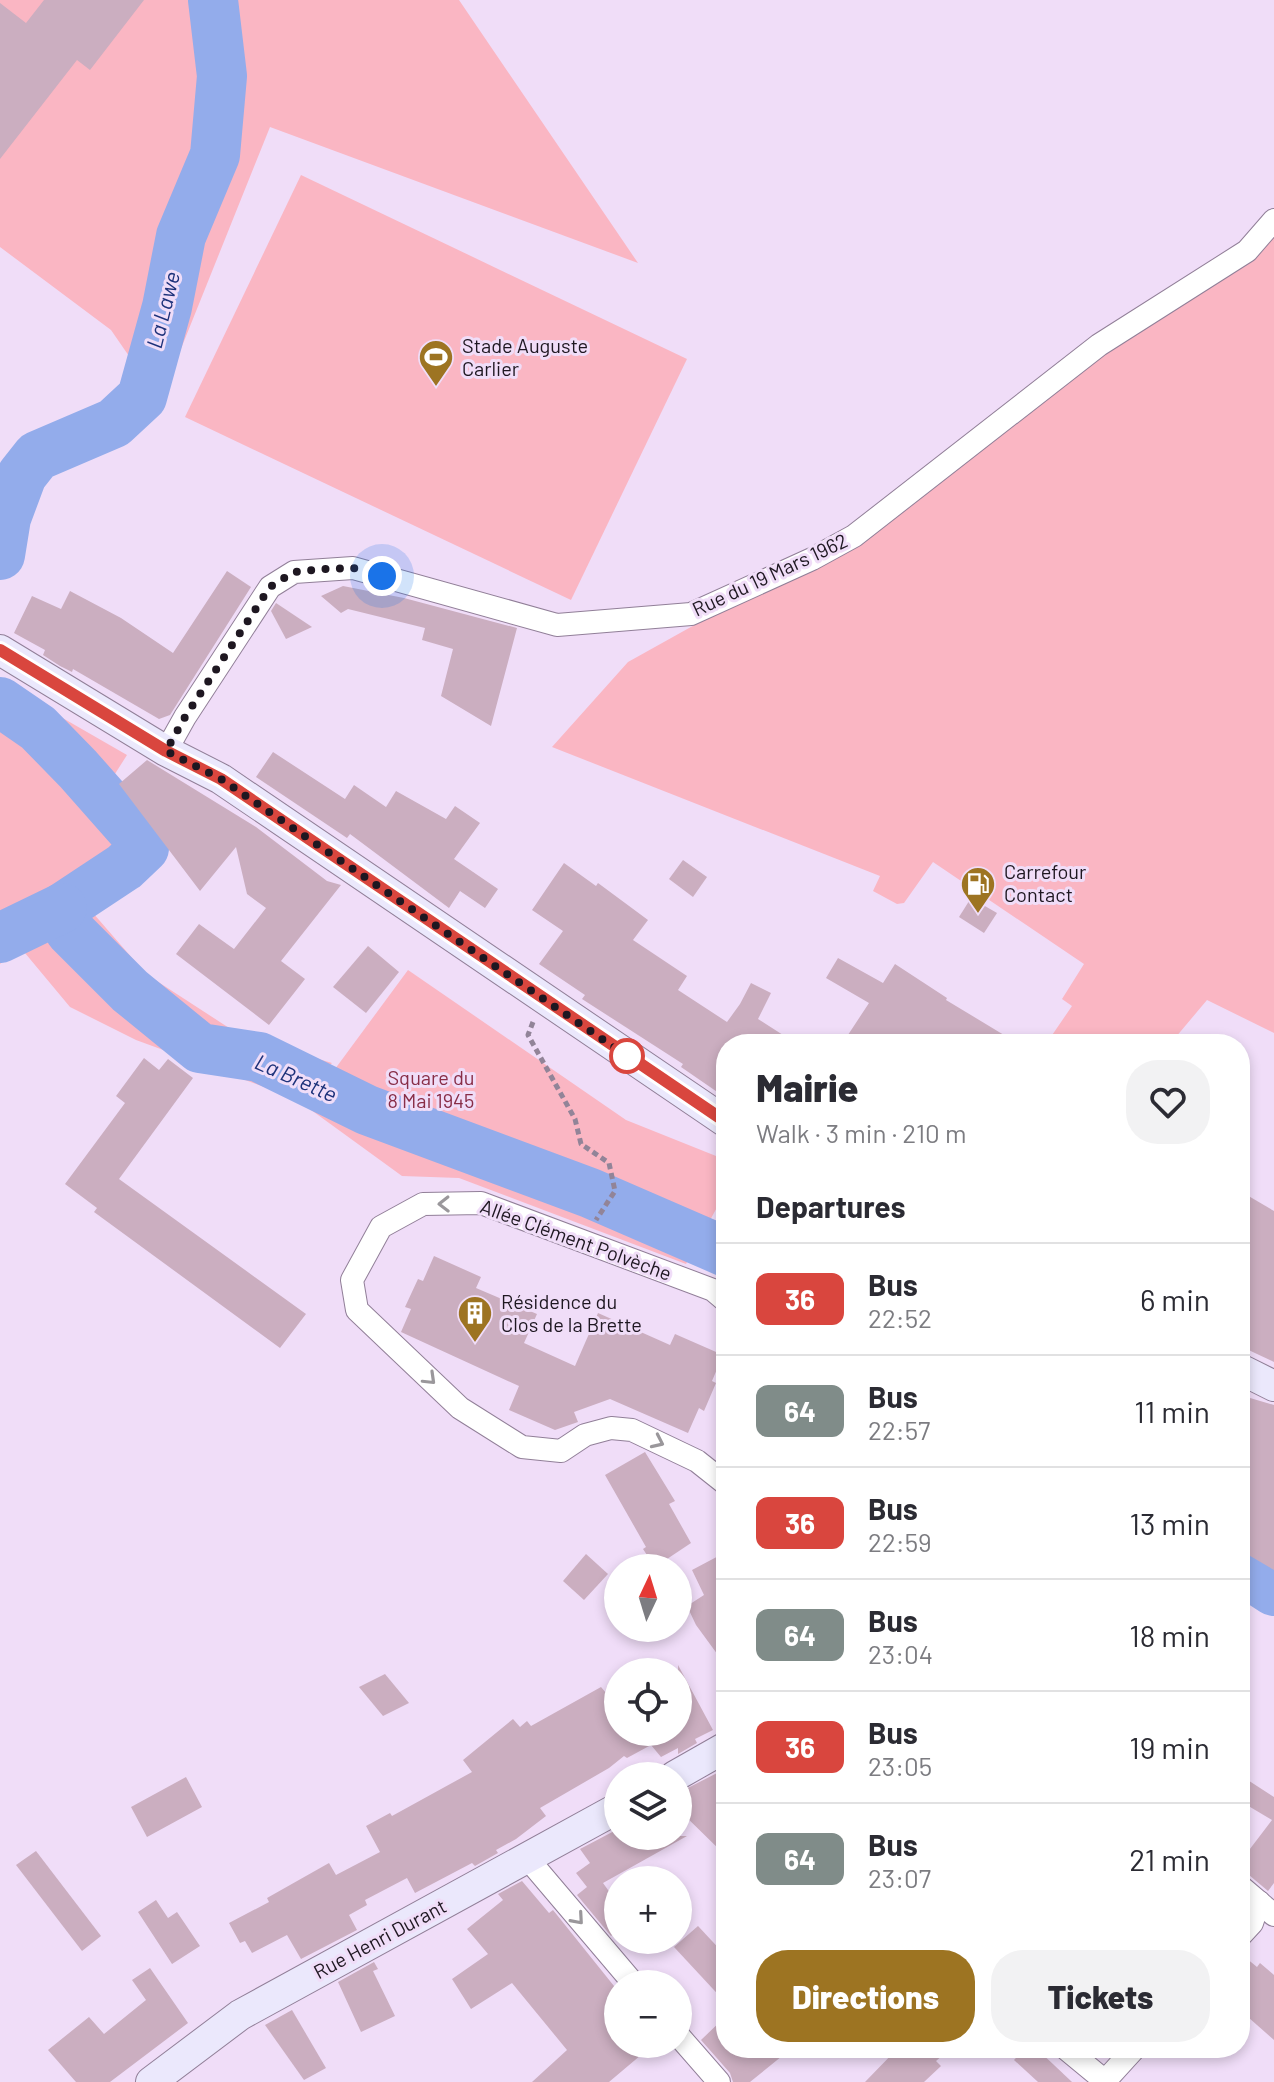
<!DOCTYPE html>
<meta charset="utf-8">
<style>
body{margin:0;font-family:Barlow,sans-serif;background:#f2f2f3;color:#2b2b33;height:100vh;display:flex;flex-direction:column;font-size:30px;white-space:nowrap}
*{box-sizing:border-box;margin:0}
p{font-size:26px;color:#7c7c81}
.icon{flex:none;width:44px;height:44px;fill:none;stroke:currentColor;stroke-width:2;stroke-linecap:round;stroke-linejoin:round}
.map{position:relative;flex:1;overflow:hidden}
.side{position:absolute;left:716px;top:1034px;width:534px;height:1024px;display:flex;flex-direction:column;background:#fff;border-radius:32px;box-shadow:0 4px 12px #0003}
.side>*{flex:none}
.badge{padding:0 16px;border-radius:12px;font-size:28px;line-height:52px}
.needle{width:52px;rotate:4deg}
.controls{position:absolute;left:604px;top:1554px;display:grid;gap:16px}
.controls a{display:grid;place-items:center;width:88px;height:88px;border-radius:50%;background:#fff;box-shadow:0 4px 12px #0003;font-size:40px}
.you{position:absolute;width:40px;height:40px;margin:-20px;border:6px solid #fff;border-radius:50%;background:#1a73e8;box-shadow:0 0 0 12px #1a73e833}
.map>.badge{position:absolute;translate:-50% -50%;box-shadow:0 0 0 4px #fff}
h2{padding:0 40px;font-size:30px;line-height:72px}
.round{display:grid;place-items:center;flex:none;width:84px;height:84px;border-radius:32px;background:#f2f2f3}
.headline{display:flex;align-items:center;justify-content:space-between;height:136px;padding:0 40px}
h1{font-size:38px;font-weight:800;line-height:60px}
.action{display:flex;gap:16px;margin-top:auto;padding:16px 40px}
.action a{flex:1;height:92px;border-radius:32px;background:#9d7422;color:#fff;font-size:32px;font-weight:800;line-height:92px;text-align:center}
.action a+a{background:#f2f2f3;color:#2b2b33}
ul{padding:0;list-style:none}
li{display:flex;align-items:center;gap:24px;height:112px;padding:0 40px;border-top:2px solid #e1e1e2}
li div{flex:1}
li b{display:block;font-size:30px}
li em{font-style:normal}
li .badge{min-width:88px;font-weight:700;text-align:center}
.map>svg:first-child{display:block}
.green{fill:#fab6c3}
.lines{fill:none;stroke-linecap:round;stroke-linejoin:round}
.river{stroke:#93aceb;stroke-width:50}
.building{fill:#cbaec0}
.street-casing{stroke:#917f98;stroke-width:24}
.secondary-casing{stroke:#917f98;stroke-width:32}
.path{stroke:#928498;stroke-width:5;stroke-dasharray:6 4;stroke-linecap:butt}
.street{stroke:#fff;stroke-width:22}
.secondary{stroke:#ebe8fc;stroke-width:30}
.oneway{stroke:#9a979b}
.line-casing{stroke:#fff;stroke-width:18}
.line{stroke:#d9463e;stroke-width:12}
.walk{stroke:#1e1721;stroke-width:8;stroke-dasharray:0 14.4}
.stop-dot{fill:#fff;stroke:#d9463e;stroke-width:4}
.labels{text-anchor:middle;stroke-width:6;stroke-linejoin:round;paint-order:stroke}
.poi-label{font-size:20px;fill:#1e1721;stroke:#f0ddf8;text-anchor:start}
.street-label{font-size:20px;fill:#1e1721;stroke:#f0ddf8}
.park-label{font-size:20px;fill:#882d47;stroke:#f0ddf8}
.water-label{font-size:22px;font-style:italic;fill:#1d327a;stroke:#f0ddf8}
</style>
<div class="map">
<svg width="1274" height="2082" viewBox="0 0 1274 2082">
<rect width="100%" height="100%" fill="#f0ddf8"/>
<g class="green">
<path d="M0 0H459L638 263 270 127 160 401 111 330 0 247Z"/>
<path d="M301 175 687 359 571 600 185 417Z"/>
<path d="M1274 220V1033L1207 1000 1170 1044H1046L1072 1006 1062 999 1084 964 933 862 904 903 897 904 873 891 880 876 552 747 628 662 854 536Z"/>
<path d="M0 682 127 755 106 788 157 851 86 905 146 974 243 1037 332 1063 294 1098 136 1040 70 1007 20 947 0 964Z"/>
<path d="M408 970 626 1120 726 1160V1191L686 1264 459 1178 402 1176 307 1107Z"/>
</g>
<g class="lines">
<g class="river">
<path d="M0 555 6 518 22 475 37 456 114 423 142 397 167 307 181 236 215 155 222 76 213 0"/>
<path d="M0 702 38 728 78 769 131 829 144 848 124 867 62 908 70 931 130 991 200 1048 259 1057 367 1110 590 1193 726 1252"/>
<path d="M0 938 62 908"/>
<path d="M1240 1569 1274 1591"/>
</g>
</g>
<g class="building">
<path d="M44 0H144L90 70 77 60 0 159V3L26 23Z"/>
<path d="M227 571 251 587 170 715 159 719 73 669 72 672 60 666 43 655 45 650 14 633 32 596 61 609 70 591 121 618 173 653Z"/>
<path d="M343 586 404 598 517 628 491 726 441 696 453 649 422 640 425 628 348 609 341 613 321 596Z"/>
<path d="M276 603 312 627 286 639 271 611Z"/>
<path d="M273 752 345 799 354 785 386 807 396 791 446 819 455 806 480 823 454 859 498 889 485 908 460 891 449 908 350 834 347 838 256 777Z"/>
<path d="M147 760 256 827 327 881 341 885 281 961 305 979 269 1025 176 954 199 924 234 949 266 908 247 894 236 847 200 891 119 784Z"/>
<path d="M683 860 707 877 693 897 669 879Z"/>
<path d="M564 863 596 886 598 883 648 920 633 940 687 976 678 990 727 1022 740 1004 751 983 771 993 758 1019 797 1044H726V1098L681 1067 683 1064 582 999 585 995 539 964 563 931 532 910Z"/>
<path d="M971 898 997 913 984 933 959 917Z"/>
<path d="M368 946 399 972 366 1013 333 987Z"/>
<path d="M838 958 883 983 895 964 947 998 946 1000 1019 1044H842L869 1003 826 978Z"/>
<path d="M144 1058 159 1070 168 1059 193 1078 119 1179 306 1314 280 1348 94 1212 97 1208 65 1184 125 1103 116 1096Z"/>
<path d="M1240 1191 1274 1211V1362L1240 1346Z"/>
<path d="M434 1256 481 1277 476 1288 537 1314 524 1343 575 1366 598 1313 670 1345 675 1334 723 1355 712 1381 716 1383 704 1411 699 1408 688 1433 610 1399 574 1412 578 1422 555 1430 509 1410 519 1386 401 1332 411 1309 405 1307 418 1279 423 1281Z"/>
<path d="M1240 1395 1274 1405V1570L1240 1550Z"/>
<path d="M645 1452 675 1501 669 1504 691 1543 655 1567 643 1549 646 1547 605 1475Z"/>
<path d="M726 1552V1666L696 1625 687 1606 704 1595 692 1570Z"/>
<path d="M586 1554 608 1574 584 1600 563 1581Z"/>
<path d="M678 1665 713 1730 695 1739 697 1743 678 1754V1748L661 1757 651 1745 627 1758 624 1756 609 1768 540 1808 546 1816 516 1839 496 1850 498 1853 475 1866 472 1863 415 1893 407 1878 365 1900 367 1905 349 1915 357 1930 301 1959 287 1935 252 1953 245 1941 240 1943 229 1923 269 1902 267 1898 329 1863 336 1875 380 1852 366 1826 390 1813 392 1816 472 1772 463 1760 513 1719 520 1727 527 1721 531 1726 601 1687 618 1707V1732H678Z"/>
<path d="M385 1674 409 1703 383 1716 359 1687Z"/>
<path d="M719 1772 726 1781V1816L716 1822 726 1842V1856L678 1809V1793Z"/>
<path d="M1240 1775 1274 1797V1883L1268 1891 1249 1875 1240 1872V1862L1272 1820 1240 1801Z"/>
<path d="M186 1777 202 1807 147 1837 131 1807Z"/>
<path d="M618 1829V1836H687L603 1883 618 1904V1930L611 1936 577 1895 587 1887 576 1873 590 1863 580 1849Z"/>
<path d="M36 1851 101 1936 82 1951 16 1865Z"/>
<path d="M522 1881 549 1913 553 1910 618 1991V2044H654L609 2082H532L567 2050 512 1983 471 2009 452 1979 488 1954 467 1929 503 1900 498 1894Z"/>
<path d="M156 1900 168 1918 177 1912 200 1946 172 1964 138 1912Z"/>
<path d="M698 1926 726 1956V2003L674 1947Z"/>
<path d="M1240 1953 1257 1967 1260 1963 1274 1975V2040L1240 2010Z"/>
<path d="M374 1962 378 1969 373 1971 395 2016 361 2032 338 1982Z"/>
<path d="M150 1968 188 2023 110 2082H76L48 2050 89 2017 104 2034 146 2000 132 1980Z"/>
<path d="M292 2010 326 2068 304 2080 265 2025Z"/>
<path d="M726 2016V2048H792L750 2082H733L730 2073 701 2040Z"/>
<path d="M898 2048H951L936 2061 941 2066 924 2082H865Z"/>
<path d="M1025 2048H1036L1072 2082H1038L1014 2060Z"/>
</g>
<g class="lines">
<g class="street-casing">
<g id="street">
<path d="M166 751 185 717 270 587 294 572 353 568 557 625 691 614 812 559 854 536 1099 345 1247 251 1274 220"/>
<path d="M726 1301 713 1290 481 1203 423 1204 381 1227 352 1280 357 1310 460 1408 522 1447 561 1451 585 1435 611 1428 632 1430 697 1461 726 1484"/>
<path d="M528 1859 634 1984"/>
<path d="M1240 1886 1274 1915"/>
<path d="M1240 1936 1252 1923 1259 1902"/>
<path d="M678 2035 719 2082"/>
<path d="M1065 2048 1105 2081 1135 2048"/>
</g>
</g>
<g class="secondary-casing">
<g id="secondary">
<path d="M0 650 166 751 221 779 726 1122"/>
<path d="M1240 1369 1274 1386"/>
<path d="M675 1776 726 1747"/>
<path d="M151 2082 240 2015 618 1808"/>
</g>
</g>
<path class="path" d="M533 1022 528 1035 575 1119 581 1144 609 1163 615 1191 596 1220"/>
<use href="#street" class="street"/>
<use href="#secondary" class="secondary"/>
</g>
<defs><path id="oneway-chevron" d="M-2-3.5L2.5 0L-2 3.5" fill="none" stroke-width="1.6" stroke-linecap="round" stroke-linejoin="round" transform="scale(2)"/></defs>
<g class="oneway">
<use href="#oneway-chevron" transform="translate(444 1204) rotate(179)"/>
<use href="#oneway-chevron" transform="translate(430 1379) rotate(44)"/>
<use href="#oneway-chevron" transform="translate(658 1442) rotate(25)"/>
<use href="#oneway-chevron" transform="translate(578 1919) rotate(49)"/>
</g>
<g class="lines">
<g class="line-casing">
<path id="line" d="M0 650 166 751 221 779 726 1122"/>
</g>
<use href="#line" class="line"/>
<path class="walk" d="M382 576 353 568 322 569 294 572 270 587 185 717 166 751 221 779 627 1056"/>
</g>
<defs>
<g id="stadium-pin" transform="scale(1.8)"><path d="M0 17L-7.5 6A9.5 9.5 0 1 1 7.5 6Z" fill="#9d7422" stroke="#f0ddf8"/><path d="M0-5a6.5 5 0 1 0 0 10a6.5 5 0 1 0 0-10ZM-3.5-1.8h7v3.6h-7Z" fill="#fff"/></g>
<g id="fuel-pin" transform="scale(1.8)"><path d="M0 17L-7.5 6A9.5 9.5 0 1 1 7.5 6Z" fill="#9d7422" stroke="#f0ddf8"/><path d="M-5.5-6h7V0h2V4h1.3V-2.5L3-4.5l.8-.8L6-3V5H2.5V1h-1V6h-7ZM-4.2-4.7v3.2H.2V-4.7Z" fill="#fff"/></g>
<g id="building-pin" transform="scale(1.8)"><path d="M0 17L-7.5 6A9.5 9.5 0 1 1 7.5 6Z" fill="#9d7422" stroke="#f0ddf8"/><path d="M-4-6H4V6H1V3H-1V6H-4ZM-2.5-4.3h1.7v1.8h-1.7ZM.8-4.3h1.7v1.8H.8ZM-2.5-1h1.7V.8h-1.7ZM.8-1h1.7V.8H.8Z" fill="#fff"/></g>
</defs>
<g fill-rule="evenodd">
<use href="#stadium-pin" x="436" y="357"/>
<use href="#fuel-pin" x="978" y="884"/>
<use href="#building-pin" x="475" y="1313"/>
</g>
<circle class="stop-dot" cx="627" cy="1056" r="16"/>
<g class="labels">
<g class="poi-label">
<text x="462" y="353">Stade Auguste<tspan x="462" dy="23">Carlier</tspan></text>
<text x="1004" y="879">Carrefour<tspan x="1004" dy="23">Contact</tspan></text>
<text x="501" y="1309">Résidence du<tspan x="501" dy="23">Clos de la Brette</tspan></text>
</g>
<g class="street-label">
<text transform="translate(770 575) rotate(-25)" y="7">Rue du 19 Mars 1962</text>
<text transform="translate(576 1240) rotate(20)" y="7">Allée Clément Polvèche</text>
<text transform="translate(380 1939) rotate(-28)" y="7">Rue Henri Durant</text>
</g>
<g class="park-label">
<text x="431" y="1085">Square du<tspan x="431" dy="23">8 Mai 1945</tspan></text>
</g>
<g class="water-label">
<text transform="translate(163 310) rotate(-76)" y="8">La Lawe</text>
<text transform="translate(296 1078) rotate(24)" y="8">La Brette</text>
</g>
</g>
</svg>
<div class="controls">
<a><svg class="needle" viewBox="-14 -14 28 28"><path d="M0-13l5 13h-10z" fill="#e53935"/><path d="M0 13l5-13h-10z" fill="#7c7c81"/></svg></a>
<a><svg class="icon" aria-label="locate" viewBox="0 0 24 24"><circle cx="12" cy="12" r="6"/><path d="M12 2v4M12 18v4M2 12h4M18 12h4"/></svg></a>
<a><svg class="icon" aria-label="layers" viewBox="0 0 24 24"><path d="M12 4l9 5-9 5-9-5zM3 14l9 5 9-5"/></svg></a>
<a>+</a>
<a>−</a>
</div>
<div class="you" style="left:382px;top:576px"></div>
<section class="side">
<div class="headline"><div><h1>Mairie</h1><p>Walk · 3 min · 210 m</p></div><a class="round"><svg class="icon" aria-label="heart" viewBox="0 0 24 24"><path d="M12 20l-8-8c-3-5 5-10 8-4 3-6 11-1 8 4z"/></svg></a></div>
<h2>Departures</h2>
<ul>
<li><span class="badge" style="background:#d9463e;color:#fff">36</span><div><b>Bus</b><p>22:52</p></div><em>6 min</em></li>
<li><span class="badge" style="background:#808c89;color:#fff">64</span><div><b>Bus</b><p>22:57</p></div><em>11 min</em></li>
<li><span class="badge" style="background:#d9463e;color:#fff">36</span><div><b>Bus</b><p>22:59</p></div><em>13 min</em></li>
<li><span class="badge" style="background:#808c89;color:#fff">64</span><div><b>Bus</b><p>23:04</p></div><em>18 min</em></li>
<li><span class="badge" style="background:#d9463e;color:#fff">36</span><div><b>Bus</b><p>23:05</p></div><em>19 min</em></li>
<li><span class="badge" style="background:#808c89;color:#fff">64</span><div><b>Bus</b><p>23:07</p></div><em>21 min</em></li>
</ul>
<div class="action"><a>Directions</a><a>Tickets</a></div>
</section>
</div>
